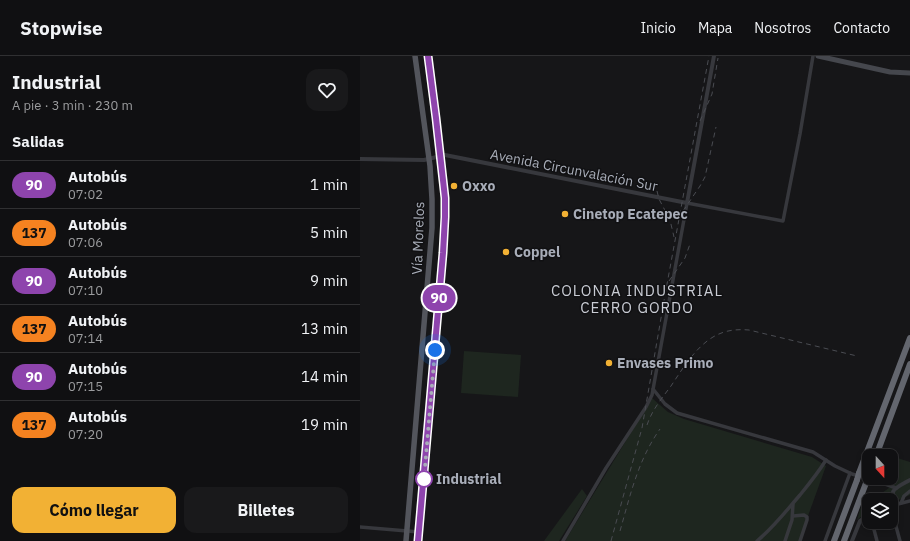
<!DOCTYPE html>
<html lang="es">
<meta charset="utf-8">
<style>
body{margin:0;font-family:"IBM Plex Sans",sans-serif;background:#19191b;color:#f1f3f6;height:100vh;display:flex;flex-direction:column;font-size:15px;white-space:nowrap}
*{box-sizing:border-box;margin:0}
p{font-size:13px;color:#9c9d9f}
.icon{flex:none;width:22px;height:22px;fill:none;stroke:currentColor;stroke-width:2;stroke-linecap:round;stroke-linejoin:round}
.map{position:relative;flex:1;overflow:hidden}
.side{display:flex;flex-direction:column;background:#101012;width:360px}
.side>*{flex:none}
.badge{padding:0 8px;border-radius:13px;font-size:14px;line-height:26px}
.needle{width:26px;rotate:159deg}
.controls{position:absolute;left:502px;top:393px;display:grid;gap:8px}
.controls a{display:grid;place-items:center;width:36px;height:36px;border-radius:8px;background:#101012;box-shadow:0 2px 6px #0003,0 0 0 1px #303032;font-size:20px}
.you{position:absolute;width:20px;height:20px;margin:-10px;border:3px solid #fff;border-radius:50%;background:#1a73e8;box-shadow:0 0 0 6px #1a73e833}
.map>.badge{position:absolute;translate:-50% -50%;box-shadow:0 0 0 2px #fff}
h2{padding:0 12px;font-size:15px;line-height:36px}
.round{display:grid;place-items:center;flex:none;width:42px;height:42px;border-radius:12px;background:#19191b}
.head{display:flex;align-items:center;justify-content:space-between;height:68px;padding:0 12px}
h1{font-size:19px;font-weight:700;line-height:30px}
.action{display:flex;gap:8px;margin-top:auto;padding:8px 12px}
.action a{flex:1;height:46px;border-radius:12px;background:#f2b134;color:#111;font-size:16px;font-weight:700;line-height:46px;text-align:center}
.action a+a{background:#19191b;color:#f1f3f6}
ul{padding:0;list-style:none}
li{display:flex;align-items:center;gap:12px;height:48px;padding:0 12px;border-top:1px solid #303032}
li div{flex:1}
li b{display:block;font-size:15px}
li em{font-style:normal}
li .badge{min-width:44px;font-weight:700;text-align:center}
header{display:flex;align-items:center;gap:24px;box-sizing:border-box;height:56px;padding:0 20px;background:#101012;border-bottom:1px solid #303032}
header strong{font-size:19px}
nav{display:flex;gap:22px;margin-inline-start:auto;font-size:14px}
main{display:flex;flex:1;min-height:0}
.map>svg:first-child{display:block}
.green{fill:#1e261f}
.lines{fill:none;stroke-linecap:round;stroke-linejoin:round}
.minor{stroke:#37383d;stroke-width:3.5}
.tertiary{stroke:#37383d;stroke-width:4}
.secondary{stroke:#45474d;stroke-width:5}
.primary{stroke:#53555c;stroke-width:5.5}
.motorway{stroke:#63666e;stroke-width:6}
.rail{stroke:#4a4c52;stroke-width:1;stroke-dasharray:5 4;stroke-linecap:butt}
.motorway-bridge{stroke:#63666e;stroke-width:6}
.line-casing{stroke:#fff;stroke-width:9}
.line{stroke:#8e44ad;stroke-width:6}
.walk{stroke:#a8adb8;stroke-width:4;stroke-dasharray:0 7.2}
.poi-dot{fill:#f2b134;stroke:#111113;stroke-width:1.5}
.stop-dot{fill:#fff;stroke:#8e44ad;stroke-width:2}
.labels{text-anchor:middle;stroke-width:3;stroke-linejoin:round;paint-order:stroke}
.street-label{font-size:14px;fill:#a8adb8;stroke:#111113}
.poi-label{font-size:14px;font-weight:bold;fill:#a8adb8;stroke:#111113;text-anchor:start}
.stop-label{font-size:14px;font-weight:bold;fill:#a8adb8;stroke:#111113;text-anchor:start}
.neighbourhood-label{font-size:15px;letter-spacing:1px;fill:#c9ccd4;stroke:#111113}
</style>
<header>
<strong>Stopwise</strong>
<nav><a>Inicio</a><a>Mapa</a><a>Nosotros</a><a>Contacto</a></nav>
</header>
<main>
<section class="side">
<div class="head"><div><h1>Industrial</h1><p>A pie · 3 min · 230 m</p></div><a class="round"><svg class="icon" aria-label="heart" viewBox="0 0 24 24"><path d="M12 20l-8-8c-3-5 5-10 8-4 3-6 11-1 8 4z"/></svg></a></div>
<h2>Salidas</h2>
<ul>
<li><span class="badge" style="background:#8e44ad;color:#fff">90</span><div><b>Autobús</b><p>07:02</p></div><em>1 min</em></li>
<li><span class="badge" style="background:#f58220;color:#111">137</span><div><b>Autobús</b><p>07:06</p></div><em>5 min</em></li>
<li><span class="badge" style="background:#8e44ad;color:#fff">90</span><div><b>Autobús</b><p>07:10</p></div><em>9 min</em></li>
<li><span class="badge" style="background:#f58220;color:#111">137</span><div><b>Autobús</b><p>07:14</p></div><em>13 min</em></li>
<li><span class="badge" style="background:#8e44ad;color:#fff">90</span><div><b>Autobús</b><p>07:15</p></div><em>14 min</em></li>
<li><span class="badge" style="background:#f58220;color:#111">137</span><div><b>Autobús</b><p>07:20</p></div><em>19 min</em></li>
</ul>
<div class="action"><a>Cómo llegar</a><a>Billetes</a></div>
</section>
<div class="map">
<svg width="550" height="485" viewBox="0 0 550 485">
<rect width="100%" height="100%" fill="#161618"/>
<g class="green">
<path d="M104 295 161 299 158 341 101 337Z"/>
<path d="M292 342 308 356 324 363 452 401 466 410 439 485H205Z"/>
<path d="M531 400 550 406V439L531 447V444H512L536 427 523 422H531Z"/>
<path d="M222 433 227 440 199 485H184Z"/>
<path d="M509 446V455L497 464 501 451Z"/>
</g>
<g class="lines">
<g class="minor">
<path d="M293 333 305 348 317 357 453 396 475 410 492 418 517 425 536 432"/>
<path d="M541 447 544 440 550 435"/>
<path d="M533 448H538L550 445"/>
<path d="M531 452 540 485"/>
<path d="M433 460 444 459 447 461V464L440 485"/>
<path d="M512 466 517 485"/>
<path d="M0 471 59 476"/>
<path d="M203 485 246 412 286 351 292 339 327 147 423 165 440 78 453 0"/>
<path d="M397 485C413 472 426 455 440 439 449 428 458 417 466 404"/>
<path d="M425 485 432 464 433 448"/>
<path d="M465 485 490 417"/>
</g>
<g class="tertiary">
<path d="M0 103 64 104 85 99 327 147 354 0"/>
<path d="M531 449C536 443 532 442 533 436 534 432 546 426 550 424"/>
<path d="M492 485 500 465 509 459"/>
</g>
<path class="secondary" d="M458 0 530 16 550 17"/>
<g class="primary">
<path d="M46 485 72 172V143L70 110 55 0"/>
<path d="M58 485 83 197 85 142 76 62 68 0"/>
</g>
<g class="motorway">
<path d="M516 400 550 308"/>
<path d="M499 417 550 282"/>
<path d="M474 485 497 424"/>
<path d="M484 485 506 427"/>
</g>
<g class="rail">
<path d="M340 65 352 38 358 2"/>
<path d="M297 135 299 143 310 164 314 181"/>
<path d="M323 155 340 130 345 121 356 71"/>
<path d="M309 225 325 202 330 188"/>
<path d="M287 369C292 354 302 342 311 330 323 312 335 292 353 281 365 274 376 273 389 274L497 300"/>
<path d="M260 475C270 440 278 404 300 373"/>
<path d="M251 485 282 372 305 239 349 0"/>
</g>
<g class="motorway-bridge">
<path d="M497 424 499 417"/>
<path d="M506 427 508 420"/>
</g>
</g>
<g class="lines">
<g class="line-casing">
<path id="line" d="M58 485 83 197 85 161V142L76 62 68 0"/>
</g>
<use href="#line" class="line"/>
<path class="walk" d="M64 423 75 294"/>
</g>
<g class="poi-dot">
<circle cx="94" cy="130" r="4"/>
<circle cx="205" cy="158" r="4"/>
<circle cx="146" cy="196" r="4"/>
<circle cx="249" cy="307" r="4"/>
</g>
<circle class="stop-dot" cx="64" cy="423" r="8"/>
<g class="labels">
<g class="street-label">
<text transform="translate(214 114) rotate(11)" y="5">Avenida Circunvalación Sur</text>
<text transform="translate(58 182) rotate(-88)" y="5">Vía Morelos</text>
</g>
<g class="poi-label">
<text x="102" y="135">Oxxo</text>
<text x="213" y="163">Cinetop Ecatepec</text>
<text x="154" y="201">Coppel</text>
<text x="257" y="312">Envases Primo</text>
</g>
<g class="stop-label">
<text x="76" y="428">Industrial</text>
</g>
<g class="neighbourhood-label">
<text x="277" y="240">COLONIA INDUSTRIAL<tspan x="277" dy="17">CERRO GORDO</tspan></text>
</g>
</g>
</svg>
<div class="controls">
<a><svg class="needle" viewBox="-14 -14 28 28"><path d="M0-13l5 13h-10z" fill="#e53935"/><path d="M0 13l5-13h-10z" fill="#9c9d9f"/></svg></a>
<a><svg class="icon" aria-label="layers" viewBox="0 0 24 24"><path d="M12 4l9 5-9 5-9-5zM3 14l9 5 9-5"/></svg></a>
</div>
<div class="you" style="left:75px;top:294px"></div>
<b class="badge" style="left:79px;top:242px;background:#8e44ad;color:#fff">90</b>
</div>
</main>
